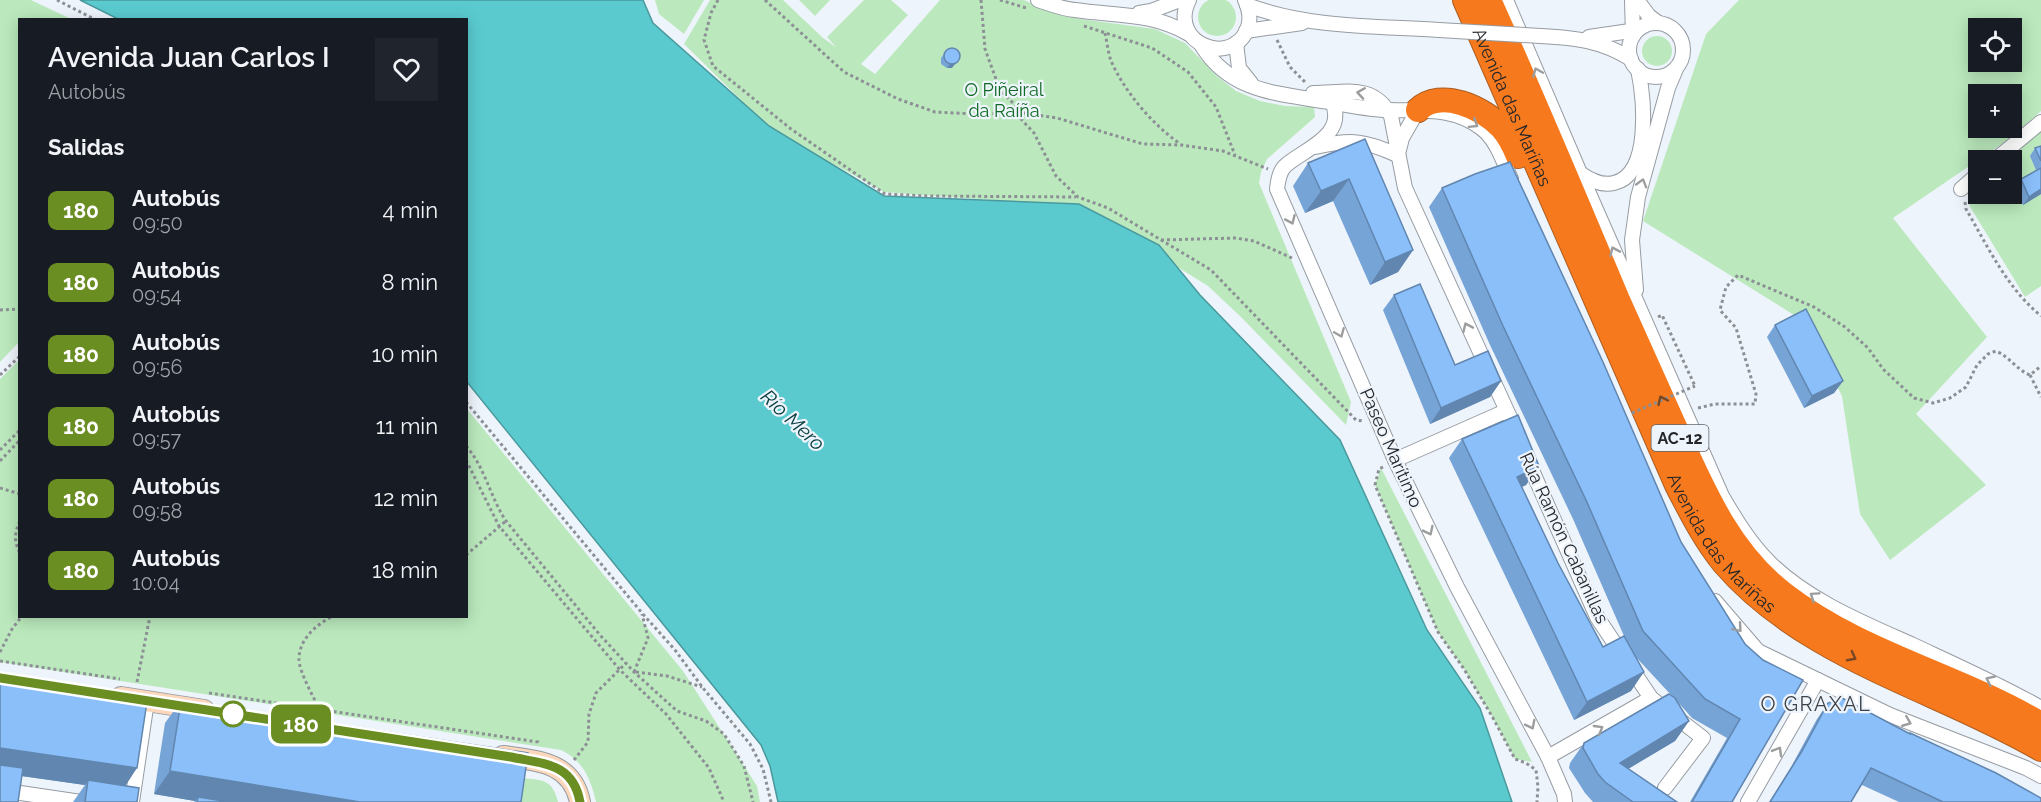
<!DOCTYPE html>
<html lang="es">
<meta charset="utf-8">
<style>
body{margin:0;font-family:Raleway,sans-serif;background:#20242c;color:#f1f3f6;height:100vh;display:flex;flex-direction:column;font-size:22px;white-space:nowrap}
*{box-sizing:border-box;margin:0}
p{font-size:20px;color:#9ea1a6}
.icon{flex:none;width:33px;height:33px;fill:none;stroke:currentColor;stroke-width:2;stroke-linecap:round;stroke-linejoin:round}
.map{position:relative;flex:1;overflow:hidden}
.side{position:absolute;left:18px;top:18px;width:450px;height:600px;display:flex;flex-direction:column;background:#171b24;border-radius:0px;box-shadow:0 3px 15px #0003}
.side>*{flex:none}
.badge{padding:0 12px;border-radius:9px;font-size:21px;line-height:39px}
.buttons{position:absolute;left:1968px;top:18px;display:grid;gap:12px}
.buttons a{display:grid;place-items:center;width:54px;height:54px;border-radius:0px;background:#171b24;box-shadow:0 3px 15px #0003;font-size:30px}
.map>.badge{position:absolute;translate:-50% -50%;box-shadow:0 0 0 3px #fff}
h2{padding:0 30px;font-size:22px;line-height:54px}
.round{display:grid;place-items:center;flex:none;width:63px;height:63px;border-radius:0px;background:#20242c}
.summary{display:flex;align-items:center;justify-content:space-between;height:102px;padding:0 30px}
h1{font-size:28px;font-weight:600;line-height:45px}
ul{padding:0;list-style:none}
li{display:flex;align-items:center;gap:18px;height:72px;padding:0 30px}
li div{flex:1}
li b{display:block;font-size:22px}
li em{font-style:normal}
li .badge{min-width:66px;font-weight:700;text-align:center}
.map>svg:first-child{display:block}
.green{fill:#bbe9bd;fill-rule:evenodd}
.water{fill:#5acacf;stroke:#4a999d;stroke-width:1.5}
.lines{fill:none;stroke-linecap:round;stroke-linejoin:round}
.street-casing{stroke:#969ca2;stroke-width:16}
.secondary-casing{stroke:#969ca2;stroke-width:22}
.highway-casing{stroke:#ac5d21;stroke-width:26}
.path{stroke:#8c9095;stroke-width:3;stroke-dasharray:3 3;stroke-linecap:butt}
.street{stroke:#fff;stroke-width:14}
.secondary{stroke:#fcd7bb;stroke-width:20}
.highway{stroke:#f67a1d;stroke-width:24}
.street-bridge-casing{stroke:#969ca2;stroke-width:16;stroke-linecap:butt}
.path-bridge{stroke:#8c9095;stroke-width:3;stroke-dasharray:3 3;stroke-linecap:butt}
.street-bridge{stroke:#fff;stroke-width:14}
.wall{fill:#77a4d7}
.shaded-wall{fill:#6186af}
.building{fill:#8abffa;stroke:#6186af;stroke-width:1.5}
.oneway{stroke:#9c9d9f}
.oneway2{stroke:#784824}
.line-casing{stroke:#fff;stroke-width:14}
.line{stroke:#6b8e23;stroke-width:9}
.stop-dot{fill:#fff;stroke:#6b8e23;stroke-width:3}
.labels{text-anchor:middle;stroke-width:4.5;stroke-linejoin:round;paint-order:stroke}
.shield{fill:#eef4fb;stroke:#616468;stroke-width:1.5}
.shield-label{font-size:16px;font-weight:bold;fill:#242629}
.park-label{font-size:18px;fill:#106a25;stroke:#eef4fb}
.street-label{font-size:18px;fill:#242629;stroke:#eef4fb}
.water-label{font-size:20px;font-style:italic;fill:#0d4143;stroke:#eef4fb}
.neighbourhood-label{font-size:20px;letter-spacing:1.5px;fill:#3e4348;stroke:#eef4fb}
</style>
<div class="map">
<svg width="2041" height="802" viewBox="0 0 2041 802">
<rect width="100%" height="100%" fill="#eef4fb"/>
<g class="green">
<circle cx="1217" cy="17" r="19"/>
<path d="M0 0H31L71 19 20 20 19 342 0 362Z"/>
<path d="M643 0 653 23 752 111 684 44 710 0H783L823 38 836 47 827 37 864 0H891L908 15 861 64 875 74 940 0H1024L1041 8 1080 19 1155 29 1185 43 1218 77 1236 91 1260 101 1285 106 1314 107 1315 117 1267 159 1261 172 1259 183 1351 402 1346 425 1241 317 1208 286 1176 266 1200 295 1340 440 1427 630 1480 708 1512 802 659 149ZM832 163 884 192 993 200 884 196Z"/>
<path d="M655 0H704L684 34 659 14Z"/>
<path d="M799 0H830L815 16Z"/>
<path d="M1739 0H2041V111L2009 139 1893 218 1987 337 1916 414 1986 485 1890 560 1860 514 1842 396 1802 320 1643 221 1706 34ZM1978 28H2012V62H1978ZM1978 94H2012V128H1978Z"/>
<circle cx="1657" cy="51" r="15"/>
<path d="M2041 128V286L2025 297 1969 205 1971 184 1978 178V194H2012V160H2001Z"/>
<path d="M19 360 20 616H466L467 409 683 671 757 786 760 802H596C591 780 583 760 561 750L0 662V379Z"/>
<path d="M1381 468 1532 762 1515 759 1493 718 1464 669 1438 632 1375 485Z"/>
<path d="M516 777C539 781 552 776 558 802H512Z"/>
</g>
<path class="water" d="M80 0H643L653 23 769 126 884 196 1079 204 1159 245 1200 295 1340 440 1427 630 1480 708 1512 802H778L770 766 761 745 467 382 466 20 118 19Z"/>
<g class="lines">
<g class="street-casing">
<g id="street">
<path d="M1038 0C1050 4 1062 9 1075 10 1115 16 1152 12 1189 34"/>
<path d="M1189 0C1167 44 1234 69 1248 27 1251 18 1249 9 1245 0"/>
<path d="M1506 0 1580 173 1722 496C1736 520 1750 543 1770 563 1809 601 1864 623 1913 645 1956 665 1999 684 2041 708"/>
<path d="M1632 0 1633 36"/>
<path d="M1637 0 1649 16 1657 22"/>
<path d="M1247 5C1308 28 1375 26 1439 30"/>
<path d="M1139 13 1151 11 1180 0"/>
<circle cx="1656" cy="50" r="27"/>
<path d="M1246 31 1302 23"/>
<path d="M1541 36C1576 38 1600 40 1631 59"/>
<path d="M1589 37 1637 30"/>
<path d="M1236 43 1239 68 1251 83"/>
<path d="M1202 46C1230 91 1275 93 1322 101 1344 104 1367 110 1389 110 1423 111 1453 107 1481 128 1497 140 1503 161 1511 179"/>
<path d="M1313 93C1346 93 1373 83 1391 116L1405 188 1518 435"/>
<path d="M1332 102C1348 136 1302 150 1285 166 1279 172 1278 181 1277 189L1395 460 1457 587 1548 757 1564 794 1565 802"/>
<path d="M1315 147C1351 139 1364 140 1397 155"/>
<path d="M1399 150 1402 138 1418 110"/>
<path d="M1995 160 2041 122"/>
<path d="M1580 173C1590 180 1601 186 1614 183 1652 174 1644 98 1638 69"/>
<path d="M1961 189 1978 174"/>
<path d="M1636 290 1632 240 1638 197 1668 88 1676 69"/>
<path d="M1527 459 1597 617 1651 698 1703 738 1665 788"/>
<path d="M1395 460 1506 411"/>
<path d="M1715 601 1758 651 1890 715 2026 768 2041 776"/>
<path d="M1548 757 1651 698"/>
<path d="M0 790 81 802"/>
<path d="M132 802 147 701"/>
<path d="M1748 802 1818 680"/>
</g>
</g>
<g class="secondary-casing">
<g id="secondary">
<path d="M121 697 204 710"/>
<path d="M503 756C538 761 572 762 580 802"/>
</g>
</g>
<g class="highway-casing">
<g id="highway">
<path id="s1" d="M1465 0 1677 485C1691 512 1705 540 1724 563 1806 658 1936 688 2041 749"/>
<path d="M1489 0C1534 99 1576 200 1618 300 1637 343 1656 385 1675 427 1703 489 1729 552 1784 594 1860 653 1959 675 2041 724"/>
<path d="M1418 110C1441 88 1483 108 1502 128 1509 136 1514 146 1518 156"/>
</g>
</g>
<g class="path">
<path d="M57 0 96 20"/>
<path d="M718 0 711 13 704 40 713 66 791 129 885 194 929 196 1076 197"/>
<path d="M765 0 844 72 898 99 935 112 975 114 1023 113 1057 118 1143 144 1181 145 1223 151 1268 169"/>
<path d="M981 0 985 49 1000 90 1023 113 1020 118 1034 133 1056 176 1078 197 1108 208 1211 270 1356 420 1363 421"/>
<path d="M1000 0 1026 8"/>
<path d="M1084 26 1152 48 1188 72 1216 107 1235 155"/>
<path d="M1105 33C1107 42 1108 52 1111 61 1125 92 1151 123 1179 143"/>
<path d="M1277 40 1290 67 1306 83"/>
<path d="M1965 202 1966 209C1988 247 2007 288 2041 316"/>
<path d="M1161 240 1235 238 1254 241 1292 258"/>
<path d="M0 310 20 309"/>
<path d="M1658 317 1662 315 1695 386"/>
<path d="M0 375 20 356"/>
<path d="M2030 375 2041 397"/>
<path d="M466 402 642 613 675 650 703 688 750 744 763 769 771 802"/>
<path d="M1698 408 1715 404H1755L1756 394 1736 328 1720 310 1726 287 1738 275 1814 307 1845 327 1868 348 1883 369 1914 398 1933 403 1950 398 1966 387 1977 365 1988 354 1996 351C2011 358 2017 370 2030 375L2041 366"/>
<path d="M466 446C485 467 490 497 506 521L600 635 634 672 677 711 706 721 724 734 744 766 753 802"/>
<path d="M0 450 20 430"/>
<path d="M466 460 499 526 620 670 666 714 709 768 724 802"/>
<path d="M0 461 20 440"/>
<path d="M1383 467 1379 469 1375 485 1438 632 1464 669 1493 718 1515 759 1526 763 1536 770 1538 787 1537 802"/>
<path d="M0 488 20 494"/>
<path d="M20 521C14 534 14 541 20 553"/>
<path d="M466 555 506 521"/>
<path d="M0 652 12 629 22 616"/>
<path d="M0 661 120 679"/>
<path d="M634 672 648 638 642 614"/>
<path d="M636 672 667 676 702 687"/>
<path d="M137 682 150 616"/>
<path d="M209 693 538 742 539 745"/>
<path d="M323 716C317 704 298 670 299 659 299 639 317 624 333 616"/>
<path d="M574 760 588 742 589 714 596 693 626 663"/>
</g>
<use href="#street" class="street"/>
<use href="#secondary" class="secondary"/>
<use href="#highway" class="highway"/>
<g class="street-bridge-casing">
<path id="street-bridge" d="M1439 30 1541 36"/>
</g>
<path class="path-bridge" d="M1632 413 1695 386"/>
<use href="#street-bridge" class="street-bridge"/>
</g>
<g class="wall">
<path d="M947 50 952 68H947L941 64V58Z"/>
<path d="M1365 139 1413 250 1398 272 1370 285 1333 201 1305 213 1293 186 1308 163Z"/>
<path d="M2041 146V194L2023 205 2015 187 2021 179 2036 170 2030 156 2035 148Z"/>
<path d="M1442 188 1681 542 1745 644 1763 660 1732 802H1690L1727 738 1692 718 1676 700 1689 721 1675 741 1628 769 1677 802H1593L1585 793 1569 768 1570 763 1584 743 1672 696 1634 655 1631 691 1574 720 1449 458 1462 439 1539 466 1526 485 1522 487 1558 563 1603 647 1624 636 1573 519 1490 345 1429 207Z"/>
<path d="M1394 295 1455 365 1501 381 1490 397 1430 424 1383 310Z"/>
<path d="M1775 325 1843 381 1834 393 1804 408 1767 337Z"/>
<path d="M0 673 125 786 137 802H73L85 785 22 776Z"/>
<path d="M181 701 521 802H194L195 801 154 794 165 723Z"/>
<path d="M1828 703 2041 802H1899L1862 785 1851 802H1769L1791 767 1817 719Z"/>
</g>
<g class="shaded-wall">
<path d="M950 64H955L952 68H947Z"/>
<path d="M1349 179 1333 201 1305 213 1321 191Z"/>
<path d="M2041 189V194L2023 205 2029 197Z"/>
<path d="M1413 250 1398 272 1370 285 1385 262Z"/>
<path d="M1501 381 1490 397 1430 424 1441 408Z"/>
<path d="M1843 381 1834 393 1804 408 1812 396Z"/>
<path d="M1539 466 1526 485 1504 495 1517 477Z"/>
<path d="M1644 672 1631 691 1574 720 1587 702Z"/>
<path d="M1689 721 1675 741 1606 782 1620 763Z"/>
<path d="M0 748 137 768 122 791 88 780 85 785 0 773Z"/>
<path d="M170 771 360 802H204L198 797 195 801 154 794Z"/>
</g>
<g class="building">
<circle cx="952" cy="56" r="8"/>
<path d="M1365 139 1413 250 1385 262 1349 179 1321 191 1308 163Z"/>
<path d="M2041 146V161L2035 148Z"/>
<path d="M1510 162 1603 362 1681 542 1745 644 1763 660 1803 680 1732 802H1692L1740 719 1705 699 1643 631 1586 500 1503 326 1442 188 1475 174Z"/>
<path d="M2041 168V189L2029 197 2021 179Z"/>
<path d="M1420 284 1455 365 1488 351 1501 381 1441 408 1394 295Z"/>
<path d="M1806 309 1843 381 1812 396 1775 325Z"/>
<path d="M1518 415 1539 466 1517 477 1558 563 1603 647 1624 636 1644 672 1587 702 1462 439Z"/>
<path d="M0 673 148 695 137 768 0 748Z"/>
<path d="M1669 694 1675 698 1689 721 1620 763 1677 802H1633L1605 782 1598 774 1583 748 1584 743Z"/>
<path d="M1842 698 1910 734V733L1996 773 2041 798V802H1943L1871 768 1851 802H1770L1802 751 1828 703Z"/>
<path d="M181 701 528 753 521 802H360L170 771Z"/>
<path d="M0 765 23 768 18 802H0Z"/>
<path d="M88 780 139 788 137 802H85Z"/>
<path d="M198 797 229 802H197Z"/>
</g>
<defs><path id="oneway-chevron" d="M-2-3.5L2.5 0L-2 3.5" fill="none" stroke-width="1.6" stroke-linecap="round" stroke-linejoin="round" transform="scale(1.5)"/></defs>
<g class="oneway">
<use href="#oneway-chevron" transform="translate(1537 72) rotate(-113)"/>
<use href="#oneway-chevron" transform="translate(1361 93) rotate(-171)"/>
<use href="#oneway-chevron" transform="translate(1474 124) rotate(32)"/>
<use href="#oneway-chevron" transform="translate(1642 183) rotate(-74)"/>
<use href="#oneway-chevron" transform="translate(1291 220) rotate(66)"/>
<use href="#oneway-chevron" transform="translate(1614 251) rotate(-114)"/>
<use href="#oneway-chevron" transform="translate(1467 327) rotate(-114)"/>
<use href="#oneway-chevron" transform="translate(1340 333) rotate(67)"/>
<use href="#oneway-chevron" transform="translate(1429 531) rotate(64)"/>
<use href="#oneway-chevron" transform="translate(1814 596) rotate(-146)"/>
<use href="#oneway-chevron" transform="translate(1738 628) rotate(49)"/>
<use href="#oneway-chevron" transform="translate(1990 680) rotate(-155)"/>
<use href="#oneway-chevron" transform="translate(1907 722) rotate(22)"/>
<use href="#oneway-chevron" transform="translate(1531 725) rotate(63)"/>
<use href="#oneway-chevron" transform="translate(1599 729) rotate(-30)"/>
<use href="#oneway-chevron" transform="translate(1778 751) rotate(-60)"/>
</g>
<g class="oneway2">
<use href="#oneway-chevron" transform="translate(1662 400) rotate(-115)"/>
<use href="#oneway-chevron" transform="translate(1852 657) rotate(28)"/>
</g>
<g class="lines">
<g class="line-casing">
<path id="line" d="M0 678 511 757C544 764 573 763 580 802"/>
</g>
<use href="#line" class="line"/>
</g>
<circle class="stop-dot" cx="233" cy="714" r="12"/>
<g class="labels">
<rect class="shield" x="1651.5" y="425" width="57" height="26" rx="4.5"/>
<g class="shield-label">
<text x="1680" y="444">AC-12</text>
</g>
<g class="park-label">
<text x="1004" y="96">O Piñeiral<tspan x="1004" dy="21">da Raíña</tspan></text>
</g>
<g class="street-label">
<text dy="6" stroke="none"><textPath href="#s1" startOffset="117">Avenida das Mariñas</textPath></text>
<text transform="translate(1391 448) rotate(66)" y="6">Paseo Marítimo</text>
<text transform="translate(1564 538) rotate(65)" y="6">Rúa Ramón Cabanillas</text>
<text dy="6" stroke="none"><textPath href="#s1" startOffset="603">Avenida das Mariñas</textPath></text>
</g>
<g class="water-label">
<text transform="translate(793 420) rotate(43)" y="7">Río Mero</text>
</g>
<g class="neighbourhood-label">
<text x="1816" y="711">O GRAXAL</text>
</g>
</g>
</svg>
<div class="buttons">
<a><svg class="icon" aria-label="locate" viewBox="0 0 24 24"><circle cx="12" cy="12" r="6"/><path d="M12 2v4M12 18v4M2 12h4M18 12h4"/></svg></a>
<a>+</a>
<a>−</a>
</div>
<b class="badge" style="left:301px;top:724px;background:#6b8e23;color:#fff">180</b>
<section class="side">
<div class="summary"><div><h1>Avenida Juan Carlos I</h1><p>Autobús</p></div><a class="round"><svg class="icon" aria-label="heart" viewBox="0 0 24 24"><path d="M12 20l-8-8c-3-5 5-10 8-4 3-6 11-1 8 4z"/></svg></a></div>
<h2>Salidas</h2>
<ul>
<li><span class="badge" style="background:#6b8e23;color:#fff">180</span><div><b>Autobús</b><p>09:50</p></div><em>4 min</em></li>
<li><span class="badge" style="background:#6b8e23;color:#fff">180</span><div><b>Autobús</b><p>09:54</p></div><em>8 min</em></li>
<li><span class="badge" style="background:#6b8e23;color:#fff">180</span><div><b>Autobús</b><p>09:56</p></div><em>10 min</em></li>
<li><span class="badge" style="background:#6b8e23;color:#fff">180</span><div><b>Autobús</b><p>09:57</p></div><em>11 min</em></li>
<li><span class="badge" style="background:#6b8e23;color:#fff">180</span><div><b>Autobús</b><p>09:58</p></div><em>12 min</em></li>
<li><span class="badge" style="background:#6b8e23;color:#fff">180</span><div><b>Autobús</b><p>10:04</p></div><em>18 min</em></li>
</ul>
</section>
</div>
